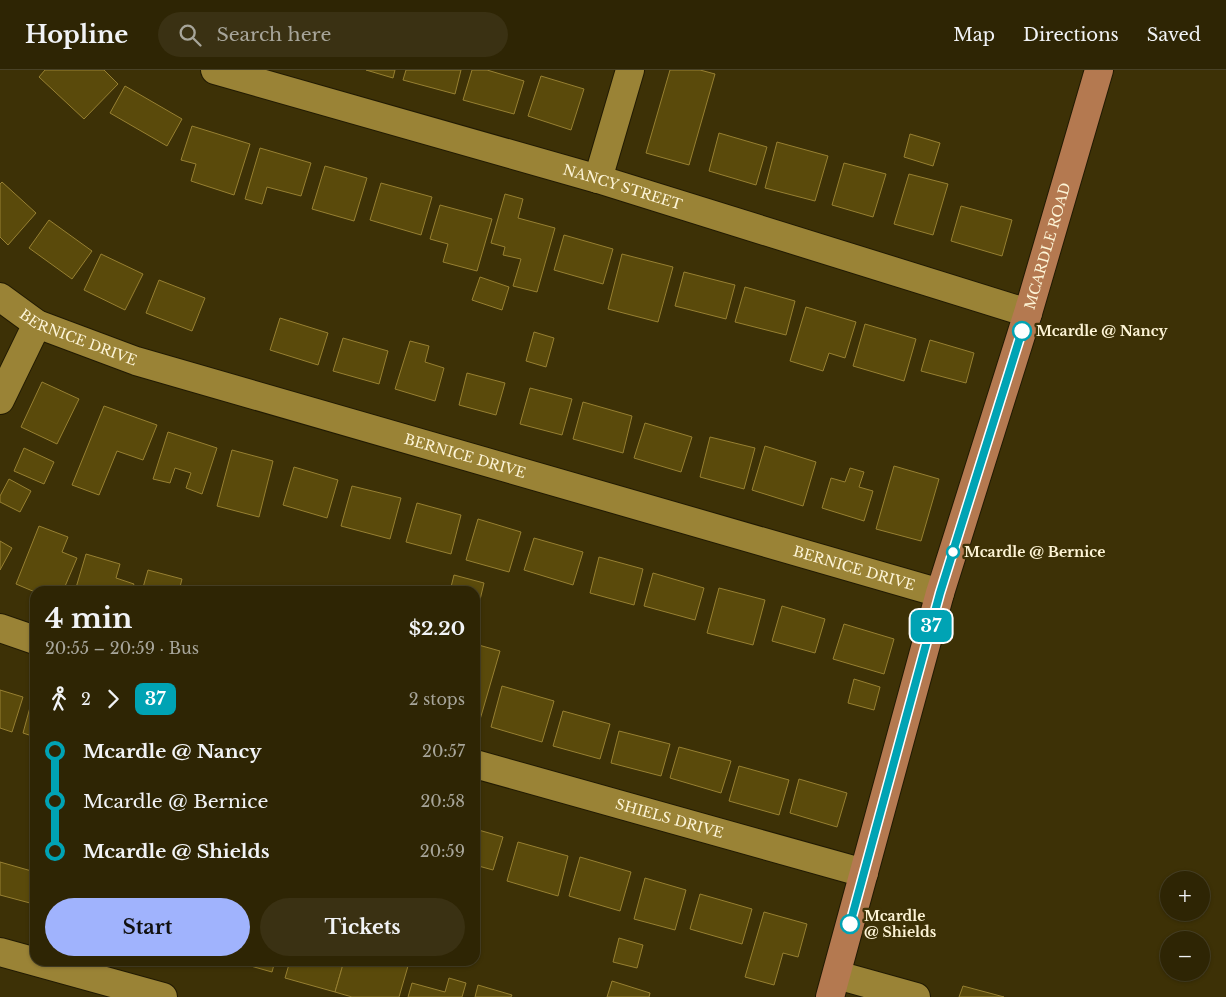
<!DOCTYPE html>
<meta charset="utf-8">
<style>
body{margin:0;font-family:"Libre Baskerville",serif;background:#3a3113;color:#f1f3f6;height:100vh;display:flex;flex-direction:column;font-size:19px;white-space:nowrap}
*{box-sizing:border-box;margin:0}
p{font-size:16px;color:#a7a59a}
.icon{flex:none;width:28px;height:28px;fill:none;stroke:currentColor;stroke-width:2;stroke-linecap:round;stroke-linejoin:round}
.map{position:relative;flex:1;overflow:hidden}
.sheet{position:absolute;left:30px;top:516px;width:450px;height:380px;display:flex;flex-direction:column;background:#2e2504;border-radius:15px;box-shadow:0 1px 4px #0004,0 0 0 1px #494226}
.sheet>*{flex:none}
.badge{padding:0 10px;border-radius:8px;font-size:18px;line-height:32px}
.fabs{position:absolute;left:1160px;top:801px;display:grid;gap:10px}
.fabs a{display:grid;place-items:center;width:50px;height:50px;border-radius:50%;background:#2e2504;box-shadow:0 1px 4px #0004,0 0 0 1px #494226;font-size:25px}
.map>.badge{position:absolute;translate:-50% -50%;box-shadow:0 0 0 2px #fff}
.legs{display:flex;align-items:center;gap:8px;height:55px;padding:0 15px;font-size:16px}
.legs p{margin-inline-start:auto}
.summary{display:flex;align-items:center;justify-content:space-between;height:85px;padding:0 15px}
h1{font-size:28px;font-weight:800;line-height:38px}
.action{display:flex;gap:10px;margin-top:auto;padding:10px 15px}
.action a{flex:1;height:58px;border-radius:30px;background:#a0b3fd;color:#111;font-size:20px;font-weight:800;line-height:58px;text-align:center}
.action a+a{background:#3a3113;color:#f1f3f6}
ul{padding:0 15px;list-style:none}
li{display:flex;align-items:center;gap:18px;height:50px;font-size:19px}
li i{display:grid;place-items:center;width:8px;height:100%;margin:0 6px;background:currentColor}
li i::after{content:'';width:12px;height:12px;margin:-6px;border:4px solid;border-radius:50%;background:#2e2504}
li p{margin-inline-start:auto}
li:first-child i{background:linear-gradient(#0000 50%,currentColor 0)}
li:last-child i{background:linear-gradient(currentColor 50%,#0000 0)}
header{display:flex;align-items:center;gap:30px;box-sizing:border-box;height:70px;padding:0 25px;background:#2e2504;border-bottom:1px solid #494226}
header strong{font-size:24px}
nav{display:flex;gap:28px;margin-inline-start:auto;font-size:18px}
.search{width:350px;height:45px;background:#3a3113;display:flex;align-items:center;gap:12px;box-sizing:border-box;padding:0 18px;border-radius:28px;color:#a7a59a;font-size:19px}
.map>svg:first-child{display:block}
.building{fill:#5a4a0b;stroke:#978032}
.lines{fill:none;stroke-linecap:round;stroke-linejoin:round}
.minor-casing{stroke:#211a03;stroke-width:30}
.major-casing{stroke:#211a03;stroke-width:30}
.minor{stroke:#9a8336;stroke-width:28}
.major{stroke:#b47950;stroke-width:28}
.line-1-casing{stroke:#fff;stroke-width:11}
.line-1{stroke:#00a3b4;stroke-width:8}
.stop-1-dot{fill:#fff;stroke:#00a3b4;stroke-width:2.5}
.labels{text-anchor:middle;stroke-width:4.5;stroke-linejoin:round;paint-order:stroke}
.street-label{font-size:14px;fill:#fdf4d6;stroke:#3d3106}
.stop-label{font-size:14px;font-weight:bold;fill:#fdf4d6;stroke:#3d3106;text-anchor:start}
</style>
<header>
<strong>Hopline</strong>
<div class="search"><svg class="icon" aria-label="search" viewBox="0 0 24 24"><circle cx="10" cy="10" r="6"/><path d="M15 15l6 6"/></svg>Search here</div>
<nav><a>Map</a><a>Directions</a><a>Saved</a></nav>
</header>
<div class="map">
<svg width="1226" height="927" viewBox="0 0 1226 927">
<rect width="100%" height="100%" fill="#3d3106"/>
<g class="building">
<path d="M45 0H104L118 14 84 49 39 7Z"/>
<path d="M366 0H395L393 8Z"/>
<path d="M406 0H461L455 24 403 10Z"/>
<path d="M472 0H487L524 11 514 44 463 30Z"/>
<path d="M670 0H700L715 4 689 95 646 83Z"/>
<path d="M541 6 584 19 571 60 528 46Z"/>
<path d="M125 16 182 49 167 76 110 43Z"/>
<path d="M192 56 250 74 234 125 191 111 196 94 181 90Z"/>
<path d="M719 63 767 77 756 115 709 101Z"/>
<path d="M910 64 940 73 933 96 904 87Z"/>
<path d="M777 72 828 86 815 131 765 118Z"/>
<path d="M260 78 311 93 301 126 267 117 262 134 245 129Z"/>
<path d="M844 93 886 104 873 147 832 135Z"/>
<path d="M325 96 367 108 354 151 312 139Z"/>
<path d="M909 104 948 114 933 165 894 154Z"/>
<path d="M2 112 36 143 8 175 0 167V114Z"/>
<path d="M381 113 432 127 421 165 370 150Z"/>
<path d="M505 124 523 129 518 148 555 158 537 222 513 216 521 189 503 185 505 177 491 173Z"/>
<path d="M440 135 492 149 477 201 443 192 448 174 430 169Z"/>
<path d="M961 136 1012 150 1002 186 951 171Z"/>
<path d="M49 150 92 181 72 209 29 178Z"/>
<path d="M564 165 613 179 603 214 554 200Z"/>
<path d="M101 184 143 204 125 240 84 220Z"/>
<path d="M622 184 673 197 658 252 608 239Z"/>
<path d="M684 202 735 215 726 249 675 236Z"/>
<path d="M480 207 509 217 502 240 472 230Z"/>
<path d="M159 210 205 228 192 261 146 243Z"/>
<path d="M745 217 795 231 786 265 735 252Z"/>
<path d="M806 237 856 252 845 288 829 283 823 301 790 291Z"/>
<path d="M280 248 328 263 318 295 270 280Z"/>
<path d="M865 254 916 269 904 311 853 296Z"/>
<path d="M534 262 554 268 546 297 526 291Z"/>
<path d="M343 268 388 281 379 314 333 301Z"/>
<path d="M930 270 974 283 966 313 921 301Z"/>
<path d="M410 271 429 276 425 292 444 298 435 331 395 319Z"/>
<path d="M467 303 505 313 496 345 459 335Z"/>
<path d="M42 312 79 329 57 374 21 357Z"/>
<path d="M530 318 572 329 562 365 520 354Z"/>
<path d="M583 332 632 346 623 383 573 369Z"/>
<path d="M104 336 157 355 143 390 117 381 99 425 72 415Z"/>
<path d="M645 353 692 367 681 402 634 388Z"/>
<path d="M168 362 217 378 202 424 186 418 191 403 175 398 170 413 153 409Z"/>
<path d="M710 367 755 378 744 419 700 407Z"/>
<path d="M765 376 816 392 803 436 752 420Z"/>
<path d="M24 378 54 392 44 414 14 401Z"/>
<path d="M232 380 273 391 259 447 217 436Z"/>
<path d="M894 396 939 409 921 471 876 459Z"/>
<path d="M294 397 338 410 327 448 283 435Z"/>
<path d="M850 398 864 402 859 417 873 421 864 451 822 438 831 408 845 412Z"/>
<path d="M9 409 31 421 20 442 0 432V426Z"/>
<path d="M352 416 401 428 390 469 341 456Z"/>
<path d="M417 433 461 445 451 484 406 472Z"/>
<path d="M478 449 521 462 509 502 466 490Z"/>
<path d="M39 456 68 467 62 482 77 488 63 521 35 522 16 514Z"/>
<path d="M534 468 583 482 573 515 524 500Z"/>
<path d="M0 471 12 478 0 500Z"/>
<path d="M86 484 120 494 116 508 134 514 131 521H75Z"/>
<path d="M599 487 643 499 634 535 590 523Z"/>
<path d="M148 500 182 509 179 521H142Z"/>
<path d="M653 503 704 518 695 550 644 536Z"/>
<path d="M454 505 484 513 479 534 475 533V521H450Z"/>
<path d="M719 518 765 530 753 575 707 563Z"/>
<path d="M782 536 825 549 815 583 772 571Z"/>
<path d="M844 554 894 569 884 604 833 589Z"/>
<path d="M475 574 500 581 479 653 475 651Z"/>
<path d="M854 609 880 617 874 640 848 633Z"/>
<path d="M502 616 554 631 542 672 491 657Z"/>
<path d="M0 620 23 627 12 662 0 658Z"/>
<path d="M32 630 35 631V667L23 663Z"/>
<path d="M563 641 610 654 600 689 553 676Z"/>
<path d="M619 661 670 674 661 706 611 693Z"/>
<path d="M679 677 731 691 721 723 670 708Z"/>
<path d="M739 696 789 710 779 745 729 731Z"/>
<path d="M799 709 847 723 837 757 790 743Z"/>
<path d="M475 759 503 767 493 800 475 795Z"/>
<path d="M518 772 568 786 558 826 507 811Z"/>
<path d="M580 787 631 802 620 841 569 826Z"/>
<path d="M0 792 35 802V814L30 833 0 825Z"/>
<path d="M645 808 686 820 675 860 634 849Z"/>
<path d="M700 824 752 839 742 874 690 859Z"/>
<path d="M764 842 807 854 798 887 783 883 774 915 745 907Z"/>
<path d="M619 868 643 875 637 898 613 892Z"/>
<path d="M233 891H275L272 902Z"/>
<path d="M290 891H344L335 922 285 908Z"/>
<path d="M344 891H393L408 896 399 927H352L335 922Z"/>
<path d="M449 908 466 913 462 927H408L412 913 445 922Z"/>
<path d="M612 911 650 923 649 927H607Z"/>
<path d="M478 915 512 925 511 927H475Z"/>
<path d="M963 916 993 924 1004 927H959Z"/>
</g>
<g class="lines">
<g class="minor-casing">
<g id="minor">
<path id="s1" d="M215 0 598 109 1028 243"/>
<path d="M598 109 630 0"/>
<path id="s2" d="M0 227 37 254 136 291 940 523"/>
<path d="M0 330 37 254"/>
<path d="M0 558 35 570"/>
<path id="s3" d="M475 694 864 803"/>
<path d="M0 882 163 927"/>
<path d="M837 905 916 927"/>
</g>
</g>
<g class="major-casing">
<g id="major">
<path id="s4" d="M830 927 940 523 1028 243 1099 0"/>
</g>
</g>
<use href="#minor" class="minor"/>
<use href="#major" class="major"/>
</g>
<g class="lines">
<g class="line-1-casing">
<path id="line-1" d="M850 854 940 523 1022 261"/>
</g>
<use href="#line-1" class="line-1"/>
</g>
<g class="stop-1-dot">
<circle cx="1022" cy="261" r="9"/>
<circle cx="953" cy="482" r="6"/>
<circle cx="850" cy="854" r="9"/>
</g>
<g class="labels">
<g class="street-label">
<text dy="5" stroke="none"><textPath href="#s1" startOffset="424">NANCY STREET</textPath></text>
<text dy="5" stroke="none"><textPath href="#s4" startOffset="782">MCARDLE ROAD</textPath></text>
<text dy="5" stroke="none"><textPath href="#s2" startOffset="89">BERNICE DRIVE</textPath></text>
<text dy="5" stroke="none"><textPath href="#s2" startOffset="494">BERNICE DRIVE</textPath></text>
<text dy="5" stroke="none"><textPath href="#s2" startOffset="899">BERNICE DRIVE</textPath></text>
<text dy="5" stroke="none"><textPath href="#s3" startOffset="202">SHIELS DRIVE</textPath></text>
</g>
<g class="stop-label">
<text x="1036" y="266">Mcardle @ Nancy</text>
<text x="964" y="487">Mcardle @ Bernice</text>
<text x="864" y="851">Mcardle<tspan x="864" dy="16">@ Shields</tspan></text>
</g>
</g>
</svg>
<div class="fabs">
<a>+</a>
<a>−</a>
</div>
<b class="badge" style="left:931px;top:556px;background:#00a3b4;color:#fff">37</b>
<section class="sheet">
<div class="summary"><div><h1>4 min</h1><p>20:55 – 20:59 · Bus</p></div><b>$2.20</b></div>
<div class="legs"><svg class="icon" aria-label="walk" viewBox="0 0 24 24"><circle cx="13" cy="4" r="2"/><path d="M13 8l-2 6 4 7M11 14l-3 7M7 12l3-4h3l4 4"/></svg>2<svg class="icon" aria-label="forward" viewBox="0 0 24 24"><path d="M9 5l7 7-7 7"/></svg><b class="badge" style="background:#00a3b4;color:#fff">37</b><p>2 stops</p></div>
<ul>
<li><i style="color:#00a3b4"></i><b>Mcardle @ Nancy</b><p>20:57</p></li>
<li><i style="color:#00a3b4"></i><span>Mcardle @ Bernice</span><p>20:58</p></li>
<li><i style="color:#00a3b4"></i><b>Mcardle @ Shields</b><p>20:59</p></li>
</ul>
<div class="action"><a>Start</a><a>Tickets</a></div>
</section>
</div>
